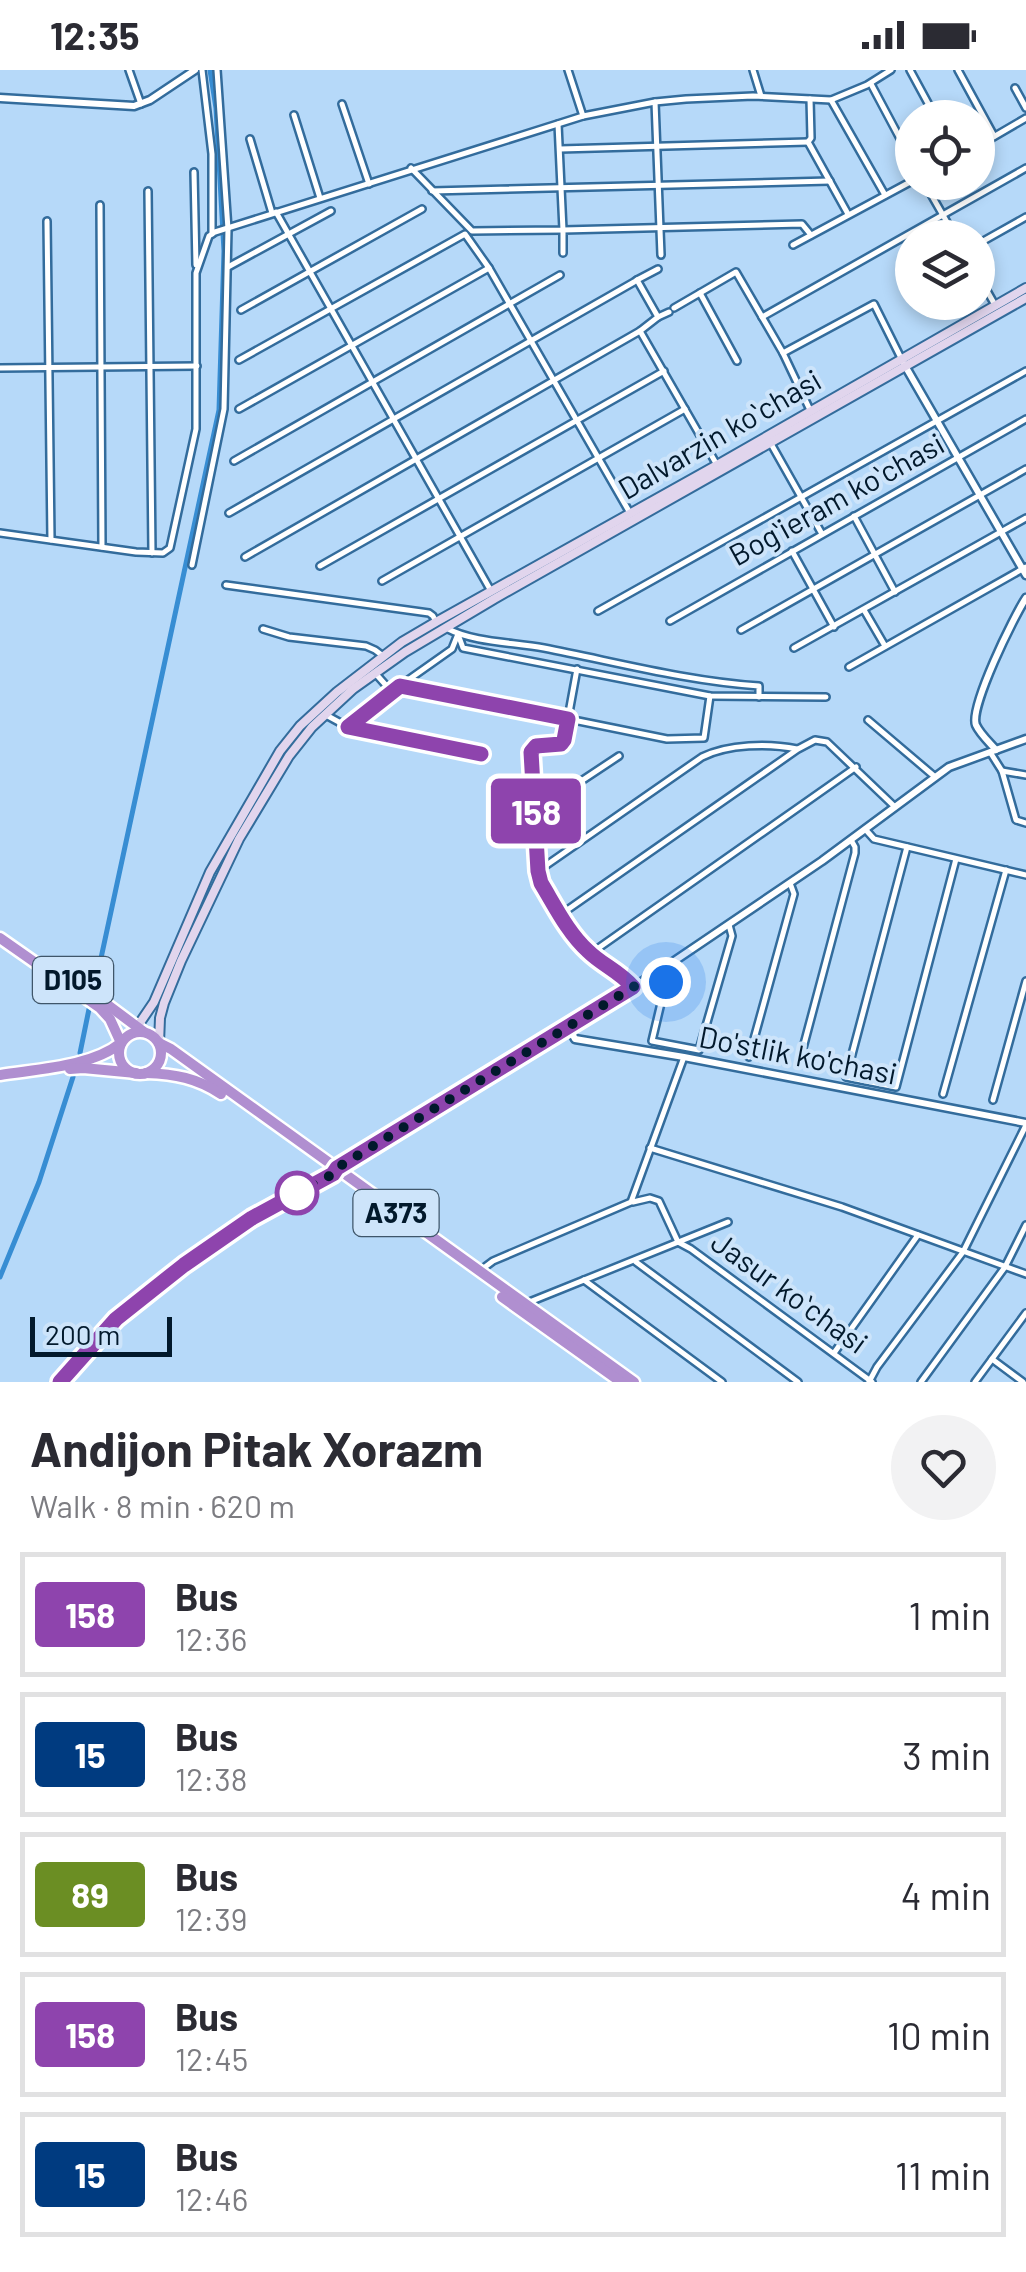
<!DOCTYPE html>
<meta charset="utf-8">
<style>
body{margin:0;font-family:Barlow,sans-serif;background:#f2f2f3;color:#2b2b33;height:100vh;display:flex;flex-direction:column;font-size:38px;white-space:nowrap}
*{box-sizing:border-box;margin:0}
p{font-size:32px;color:#7c7c81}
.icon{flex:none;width:55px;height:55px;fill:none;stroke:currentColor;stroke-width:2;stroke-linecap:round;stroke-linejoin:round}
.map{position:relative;height:1312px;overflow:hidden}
.panel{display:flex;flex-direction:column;background:#fff;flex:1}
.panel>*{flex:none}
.badge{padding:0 20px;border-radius:8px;font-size:35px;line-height:65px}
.tools{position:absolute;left:895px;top:30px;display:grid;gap:20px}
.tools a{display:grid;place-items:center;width:100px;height:100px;border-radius:50%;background:#fff;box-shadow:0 5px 15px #0003;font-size:50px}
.scale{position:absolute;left:30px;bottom:25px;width:142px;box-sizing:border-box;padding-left:10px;border:5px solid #02192c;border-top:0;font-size:28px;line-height:35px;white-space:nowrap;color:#02192c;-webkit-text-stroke:8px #cde4fa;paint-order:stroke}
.you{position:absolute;width:50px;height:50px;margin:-25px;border:8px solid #fff;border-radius:50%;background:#1a73e8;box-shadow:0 0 0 15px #1a73e833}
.map>.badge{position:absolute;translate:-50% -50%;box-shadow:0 0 0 5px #fff}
.round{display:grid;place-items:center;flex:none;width:105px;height:105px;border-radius:52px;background:#f2f2f3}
.head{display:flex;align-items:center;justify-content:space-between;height:170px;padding:0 30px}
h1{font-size:48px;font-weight:700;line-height:75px}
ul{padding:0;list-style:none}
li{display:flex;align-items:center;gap:30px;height:125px;margin:0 20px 15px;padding:0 10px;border:5px solid #e1e1e2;border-radius:0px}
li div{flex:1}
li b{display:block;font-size:38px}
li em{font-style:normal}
li .badge{min-width:110px;font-weight:700;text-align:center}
.status{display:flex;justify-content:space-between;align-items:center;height:70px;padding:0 50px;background:#fff;direction:ltr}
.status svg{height:28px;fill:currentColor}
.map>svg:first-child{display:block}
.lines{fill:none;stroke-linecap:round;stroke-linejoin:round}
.canal{stroke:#378dd3;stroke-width:5}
.minor-casing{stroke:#336c9c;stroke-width:10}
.tertiary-casing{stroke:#336c9c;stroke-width:11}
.secondary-casing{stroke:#336c9c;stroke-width:12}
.trunk-casing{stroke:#fff;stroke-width:15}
.minor{stroke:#fff;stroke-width:5}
.tertiary{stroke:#fff;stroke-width:6}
.secondary{stroke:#e1d5ed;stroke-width:8}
.trunk{stroke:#b08fd0;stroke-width:10}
.line-casing{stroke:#fff;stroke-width:22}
.line{stroke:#8e44ad;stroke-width:15}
.walk{stroke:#02192c;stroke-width:10;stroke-dasharray:0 18}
.stop-dot{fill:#fff;stroke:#8e44ad;stroke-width:5}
.labels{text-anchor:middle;stroke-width:8;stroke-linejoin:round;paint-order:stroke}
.shield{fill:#cde4fa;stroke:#3f566a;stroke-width:2.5}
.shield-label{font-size:28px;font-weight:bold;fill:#02192c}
.street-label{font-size:30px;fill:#02192c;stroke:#cde4fa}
</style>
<div class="status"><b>12:35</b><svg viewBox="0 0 49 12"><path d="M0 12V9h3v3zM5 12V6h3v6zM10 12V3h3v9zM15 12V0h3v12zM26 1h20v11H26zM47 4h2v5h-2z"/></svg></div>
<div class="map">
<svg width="1026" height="1312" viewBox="0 0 1026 1312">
<rect width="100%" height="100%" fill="#b6d9f9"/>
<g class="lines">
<g class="canal">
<path d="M95 916 219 340 224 181 216 38 210 0"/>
<path d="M80 983 89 939"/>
<path d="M0 1207 39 1112 73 1007"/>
</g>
<g class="minor-casing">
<g id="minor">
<path d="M129 0 141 34"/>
<path d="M202 0 212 84V164"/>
<path d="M568 0 583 46"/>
<path d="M753 0 761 26"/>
<path d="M910 0 936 48"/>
<path d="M958 0 994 66"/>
<path d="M871 14 912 91"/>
<path d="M1015 18 1026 38"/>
<path d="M810 29 811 68 808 72 848 144"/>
<path d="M831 30 885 125"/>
<path d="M655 32 661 185"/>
<path d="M342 34 369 114"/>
<path d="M294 45 320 128"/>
<path d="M250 69 272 143"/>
<path d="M978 76 1026 48"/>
<path d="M560 79 808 72"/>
<path d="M411 98 472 161 563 160 558 54"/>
<path d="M194 102 196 195"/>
<path d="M924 112 956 168"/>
<path d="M148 121 152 483"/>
<path d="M432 121 830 111"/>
<path d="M100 135 102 477"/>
<path d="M276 142 491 521"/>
<path d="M47 151 51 470"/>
<path d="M978 174 1026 147"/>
<path d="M793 175 912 111"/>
<path d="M563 183V160L802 154 811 165"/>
<path d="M228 197 331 141"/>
<path d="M978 205 995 235"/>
<path d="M637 210 658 199"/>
<path d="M700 223 737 291"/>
<path d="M674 238 736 202 783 283 810 340"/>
<path d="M241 240 422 139"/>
<path d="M658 247 669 242"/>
<path d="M762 247 1026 98"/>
<path d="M640 261 717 395"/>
<path d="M783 283 874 234 901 288"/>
<path d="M239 290 465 164 489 198 630 443"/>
<path d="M0 298 197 296"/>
<path d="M239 339 489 198"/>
<path d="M770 372 822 464"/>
<path d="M234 391 560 205"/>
<path d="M229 443 634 212 637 210 658 247 640 261 245 487"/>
<path d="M854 446 895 522"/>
<path d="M0 463 136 482 163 483 170 478 196 359V203L209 166 215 162 583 46 655 32 686 29 753 26 831 30 867 15 891 0"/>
<path d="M792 481 834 557"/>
<path d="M192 495 224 339 228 159 217 0"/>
<path d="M320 496 664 301"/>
<path d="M382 511 685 339"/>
<path d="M226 515 429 543 433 546 436 552"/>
<path d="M864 540 885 576"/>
<path d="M598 541 1026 301"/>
<path d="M670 551 1026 349"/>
<path d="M446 558C475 573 512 572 544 578 616 592 686 611 759 616V627"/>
<path d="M263 559 289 567 366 576 375 580 383 586"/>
<path d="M741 560 1026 399"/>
<path d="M458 564 452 579 401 615 667 669 704 668 710 626"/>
<path d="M459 567 463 578 710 626 826 627"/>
<path d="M794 578 1026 448"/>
<path d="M849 597 1026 497"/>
<path d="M577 599 564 670 557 676 536 677 531 682 538 801 541 813C555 836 568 863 588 881 603 895 619 901 633 917"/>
<path d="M375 603 392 622"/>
<path d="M326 645 348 657 401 615"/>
<path d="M868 650 934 706"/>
<path d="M348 657 481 683"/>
<path d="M990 682 1002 701 1016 750 1026 753"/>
<path d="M1002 701 1026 705"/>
<path d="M536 741 619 686"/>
<path d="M865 759 874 769 1026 805"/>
<path d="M907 777 846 1007 896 1017 956 789"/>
<path d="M538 801 702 687C728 674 769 673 797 679"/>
<path d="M560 845 798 679 815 670 827 672 894 736"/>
<path d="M590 884 856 697"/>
<path d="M661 900 666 912 652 971 699 980 732 866 729 855"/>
<path d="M749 987 794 824 790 813"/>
<path d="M799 993 855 783V777L851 770"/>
<path d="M943 1024 1006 800"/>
<path d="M993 1030 1026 911"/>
<path d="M650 1078 842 1137 1026 1204"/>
<path d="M633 1132 650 1128 659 1131 678 1172 691 1179 872 1312"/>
<path d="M636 1192 798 1312"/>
<path d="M481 1200 493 1191 631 1132 684 987"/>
<path d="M584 1210 722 1312"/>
<path d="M527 1233 728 1152"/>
<path d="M834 1283 918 1165"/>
<path d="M992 1289 1023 1312"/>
<path d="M869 1312 877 1297 963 1182 1026 1055"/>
<path d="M921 1312 1005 1197 1026 1155"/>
<path d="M975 1312 1026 1243"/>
</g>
</g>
<g class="tertiary-casing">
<g id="tertiary">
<path d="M0 28 134 36 150 30 195 0"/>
<path d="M904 294 1026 505"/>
<path d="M996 680C990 673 980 664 976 655 969 638 1014 546 1026 528"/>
<path d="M568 956 575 969 684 987 1026 1053"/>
<path d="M60 1312 116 1249 184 1195 252 1148 333 1104 337 1098 661 900 822 791 949 697 1026 669"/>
</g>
</g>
<g class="secondary-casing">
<g id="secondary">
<path d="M133 963 154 932 210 802 280 681 300 656 337 622 402 572 436 552 717 395 1026 218"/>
<path d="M159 973 160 948 164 933 181 891 239 769 289 686 312 657 353 619 405 582 494 529 1026 228"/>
</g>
</g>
<g class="trunk-casing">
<g id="trunk">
<path d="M0 868 100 938 110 949 121 973C91 997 37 999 0 1005"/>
<path d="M93 924 144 962"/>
<circle cx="140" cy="983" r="21"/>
<path d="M159 973 171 979 634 1312"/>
<path d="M70 999 83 998 136 1003"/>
<path d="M146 1003C175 1004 197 1008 221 1024"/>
<path d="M502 1227 621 1312"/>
</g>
</g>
<use href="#minor" class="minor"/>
<use href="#tertiary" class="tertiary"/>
<use href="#secondary" class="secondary"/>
<use href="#trunk" class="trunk"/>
</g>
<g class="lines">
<g class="line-casing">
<path id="line" d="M60 1312 116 1249 184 1195 252 1148 333 1104 337 1098 633 917C619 901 602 895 588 881 568 863 555 836 541 813L538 801 531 682 536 676 561 674 564 670 568 649 400 616 348 657 481 684"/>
</g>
<use href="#line" class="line"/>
<path class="walk" d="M297 1123 333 1104 337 1098 661 900 666 912"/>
</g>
<circle class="stop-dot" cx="297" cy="1123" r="20"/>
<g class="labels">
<g class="shield">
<rect x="33" y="887" width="80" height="46" rx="8"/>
<rect x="353.5" y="1120" width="85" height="46" rx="8"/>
</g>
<g class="shield-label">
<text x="73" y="920">D105</text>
<text x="396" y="1153">A373</text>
</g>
<g class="street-label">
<text transform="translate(720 365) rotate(-30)" y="10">Dalvarzin koʻchasi</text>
<text transform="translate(837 430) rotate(-29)" y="10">Bogʻieram koʻchasi</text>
<text transform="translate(798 986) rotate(11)" y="10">Do'stlik ko'chasi</text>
<text transform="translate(789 1223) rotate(36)" y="10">Jasur koʻchasi</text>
</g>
</g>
</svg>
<div class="tools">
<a><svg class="icon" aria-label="locate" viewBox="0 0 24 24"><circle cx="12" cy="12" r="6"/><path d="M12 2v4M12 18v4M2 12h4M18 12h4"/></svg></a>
<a><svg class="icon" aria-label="layers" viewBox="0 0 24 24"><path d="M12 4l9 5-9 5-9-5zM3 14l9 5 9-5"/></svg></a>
</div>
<div class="scale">200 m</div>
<div class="you" style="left:666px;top:912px"></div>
<b class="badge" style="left:536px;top:741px;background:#8e44ad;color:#fff">158</b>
</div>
<section class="panel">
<div class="head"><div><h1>Andijon Pitak Xorazm</h1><p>Walk · 8 min · 620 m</p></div><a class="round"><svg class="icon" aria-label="heart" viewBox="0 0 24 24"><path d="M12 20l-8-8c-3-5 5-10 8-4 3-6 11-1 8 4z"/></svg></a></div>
<ul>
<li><span class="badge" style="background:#8e44ad;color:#fff">158</span><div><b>Bus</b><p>12:36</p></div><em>1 min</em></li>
<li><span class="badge" style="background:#003b80;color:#fff">15</span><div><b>Bus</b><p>12:38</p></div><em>3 min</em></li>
<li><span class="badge" style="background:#6b8e23;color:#fff">89</span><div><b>Bus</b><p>12:39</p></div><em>4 min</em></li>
<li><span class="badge" style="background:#8e44ad;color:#fff">158</span><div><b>Bus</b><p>12:45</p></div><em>10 min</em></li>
<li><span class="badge" style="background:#003b80;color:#fff">15</span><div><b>Bus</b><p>12:46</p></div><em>11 min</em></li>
</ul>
</section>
